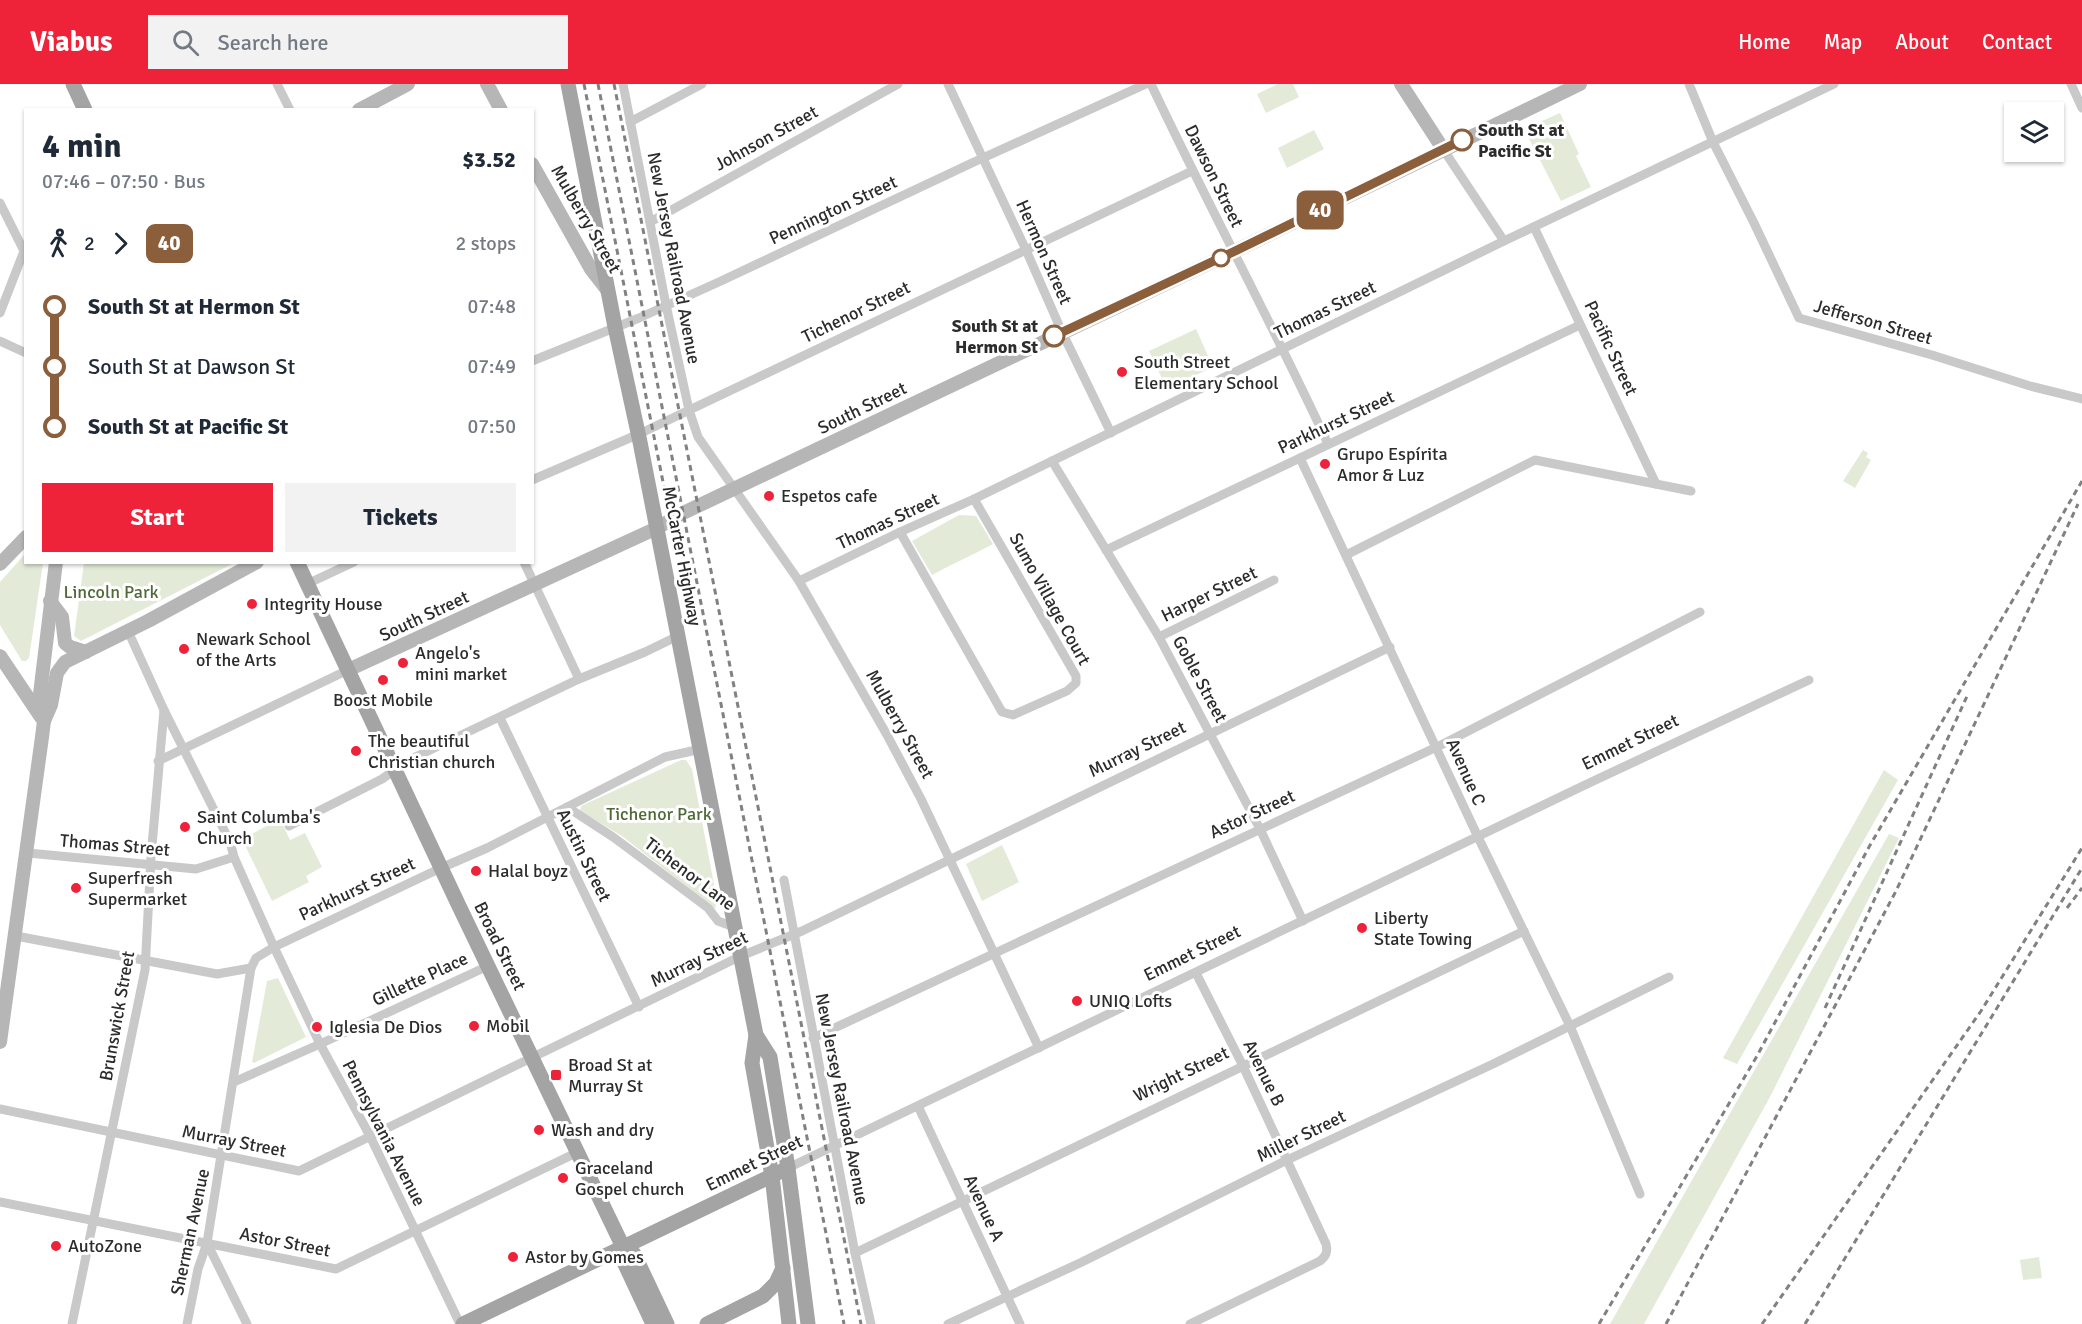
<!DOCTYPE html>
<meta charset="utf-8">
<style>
body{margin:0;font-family:Signika,sans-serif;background:#f2f2f3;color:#1f2937;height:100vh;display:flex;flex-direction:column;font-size:22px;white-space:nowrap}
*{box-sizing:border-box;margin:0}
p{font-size:20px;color:#747a83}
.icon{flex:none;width:33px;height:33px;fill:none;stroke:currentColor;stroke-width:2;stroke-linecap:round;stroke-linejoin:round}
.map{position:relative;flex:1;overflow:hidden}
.details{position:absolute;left:24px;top:24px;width:510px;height:456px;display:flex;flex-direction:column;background:#fff;border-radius:0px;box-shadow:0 2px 4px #0004}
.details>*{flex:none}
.badge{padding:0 12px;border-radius:9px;font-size:21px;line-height:39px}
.controls{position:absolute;left:2004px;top:18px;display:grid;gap:12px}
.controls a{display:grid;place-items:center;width:60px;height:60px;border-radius:0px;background:#fff;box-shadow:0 2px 4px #0004;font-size:30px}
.map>.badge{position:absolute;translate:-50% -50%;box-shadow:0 0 0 3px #fff}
.legs{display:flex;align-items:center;gap:9px;height:66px;padding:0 18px;font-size:20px}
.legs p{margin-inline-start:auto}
.overview{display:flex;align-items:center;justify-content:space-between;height:102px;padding:0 18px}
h1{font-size:33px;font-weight:800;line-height:45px}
.primary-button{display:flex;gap:12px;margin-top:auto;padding:12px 18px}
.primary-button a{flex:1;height:69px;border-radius:0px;background:#ee2238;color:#fff;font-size:24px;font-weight:800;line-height:69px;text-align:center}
.primary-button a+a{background:#f2f2f3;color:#1f2937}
ul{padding:0 18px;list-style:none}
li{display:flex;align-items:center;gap:21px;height:60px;font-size:22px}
li i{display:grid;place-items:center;width:9px;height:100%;margin:0 8px;background:currentColor}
li i::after{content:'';width:15px;height:15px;margin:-8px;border:4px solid;border-radius:50%;background:#fff}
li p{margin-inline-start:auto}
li:first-child i{background:linear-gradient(#0000 50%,currentColor 0)}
li:last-child i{background:linear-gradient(currentColor 50%,#0000 0)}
header{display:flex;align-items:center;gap:36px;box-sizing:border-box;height:84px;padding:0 30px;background:#ee2238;color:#fff}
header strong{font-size:28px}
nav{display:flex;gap:33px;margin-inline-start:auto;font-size:21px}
.search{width:420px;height:54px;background:#f2f2f3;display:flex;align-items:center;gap:15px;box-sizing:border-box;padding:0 21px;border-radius:0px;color:#747a83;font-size:22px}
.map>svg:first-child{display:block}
.green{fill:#e3ebd8}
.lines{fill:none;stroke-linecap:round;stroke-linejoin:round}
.street{stroke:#c9c9c9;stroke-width:9}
.secondary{stroke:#b6b6b6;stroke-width:14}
.primary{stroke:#a4a4a4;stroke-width:15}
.rail{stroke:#818181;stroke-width:3;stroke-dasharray:6 4.5;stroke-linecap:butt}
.line-1-casing{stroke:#fff;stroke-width:14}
.line-1{stroke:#8b5e3c;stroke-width:9}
.stop-1-dot{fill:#fff;stroke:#8b5e3c;stroke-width:3}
.poi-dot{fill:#ee2238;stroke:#fff;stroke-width:2}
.labels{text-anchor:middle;stroke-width:6;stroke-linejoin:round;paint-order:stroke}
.stop-label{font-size:18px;font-weight:bold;fill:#2c2c2c;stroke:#fff;text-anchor:start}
.street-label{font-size:18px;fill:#2c2c2c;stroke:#fff}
.poi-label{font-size:18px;fill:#2c2c2c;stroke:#fff;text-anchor:start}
.park-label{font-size:18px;fill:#506937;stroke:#fff}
</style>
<header>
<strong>Viabus</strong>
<div class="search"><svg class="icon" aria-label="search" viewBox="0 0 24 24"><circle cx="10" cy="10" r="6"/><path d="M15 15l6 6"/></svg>Search here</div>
<nav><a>Home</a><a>Map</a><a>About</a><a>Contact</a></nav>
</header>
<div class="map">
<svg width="2082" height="1240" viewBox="0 0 2082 1240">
<rect width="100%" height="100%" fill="#fff"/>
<g class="green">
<path d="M1278 0H1293L1299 13 1266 29 1257 10Z"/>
<path d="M1560 29 1579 70 1576 72 1591 103 1561 117 1524 45Z"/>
<path d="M1314 46 1324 65 1287 84 1278 64Z"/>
<path d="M1196 245 1213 283 1167 305 1149 267Z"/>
<path d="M1863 366 1868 369 1866 373 1871 376 1855 404 1843 397Z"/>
<path d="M959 431 976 432 993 460C973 471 952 480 932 491L912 457Z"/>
<path d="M25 470 26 478 43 479 29 574 26 577H22L0 541V498Z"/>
<path d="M84 479V478L234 479 81 557 74 552Z"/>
<path d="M681 676H686L692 685 717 816 715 825 622 752 580 727 581 722Z"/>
<path d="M1884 686 1898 696 1737 980 1723 974Z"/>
<path d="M280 735 290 756 305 749 322 783 306 792 309 798 272 817 242 755Z"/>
<path d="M1889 750 1899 754 1770 1013 1644 1240H1610Z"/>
<path d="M1002 761 1019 798 982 817 966 780Z"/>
<path d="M278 894 306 953 254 979 252 978 267 897Z"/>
<path d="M2039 1173 2042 1194 2023 1196 2020 1176Z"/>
</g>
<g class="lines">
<g class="street">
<path d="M277 0 290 26"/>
<path d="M623 0 666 221 689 326 698 353 799 497 887 651 921 715 1039 964"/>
<path d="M948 0 1026 166 1062 248 1111 349"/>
<path d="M1151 0C1208 121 1272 239 1328 360"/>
<path d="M1689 0 1713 58 1754 139 1799 234 1932 271 2030 302 2082 315"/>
<path d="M2071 0 2082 24"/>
<path d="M630 38 702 0"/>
<path d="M1443 65 1504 157"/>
<path d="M0 119 24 167 0 229"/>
<path d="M650 138 898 0"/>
<path d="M1534 143 1656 400"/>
<path d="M0 257 26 269"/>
<path d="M532 277 639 234 721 197 974 78 1146 0"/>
<path d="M1300 374 1478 753 1570 942 1640 1110"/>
<path d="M1052 377 1159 553 1260 745 1303 837"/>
<path d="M532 396 639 350 1192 87"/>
<path d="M900 448 1002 628 1013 631 1067 607 1076 599V592L974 415"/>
<path d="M1106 466 1580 241"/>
<path d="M1346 471 1535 376 1691 407"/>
<path d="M524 478 579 595"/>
<path d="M799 497 900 448 974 415 1504 157 1834 0"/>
<path d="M307 500 354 478"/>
<path d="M128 547 164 626 230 758 234 773 274 863 320 960 370 1052 460 1240"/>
<path d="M1159 553 1274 496"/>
<path d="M500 634 639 923"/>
<path d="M158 677 348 586"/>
<path d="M567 723 613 753 648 779 708 824 718 837 734 843"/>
<path d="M289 742 382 695 409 676 579 595 645 568 678 552"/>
<path d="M28 769 196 785 234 773"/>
<path d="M784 796 855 1169 871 1240"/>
<path d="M16 852 217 890 251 884"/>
<path d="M813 954 1441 661 1700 528"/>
<path d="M234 998 320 960 488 882"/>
<path d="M918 1022 1020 1240"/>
<path d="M0 1025 299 1087 741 872 802 847 1390 563"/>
<path d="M788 1084 1587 700 1809 596"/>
<path d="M0 1118 336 1185 578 1068"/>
<path d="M207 1159 247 1240"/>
<path d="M855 1169 1524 847"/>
<path d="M72 1240 145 886 151 773 164 626"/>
<path d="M187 1240 198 1185 207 1159 251 884 256 874 274 863 441 784 487 764 665 673 701 665"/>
<path d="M948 1240 1082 1178 1287 1076 1493 980 1669 893"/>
<path d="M1190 1240 1320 1177C1326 1172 1328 1168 1326 1160L1243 982 1196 889"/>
</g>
<g class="secondary">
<path d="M487 0 501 26"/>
<path d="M1401 0 1443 65"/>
<path d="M359 26 408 0"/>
<path d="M532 80 591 185 608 207"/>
<path d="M0 480 26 453"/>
<path d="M50 517 62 533 65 559 70 563 86 568"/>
<path d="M0 572 41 633"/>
<path d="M348 586 657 444 683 429 1233 168 1580 0"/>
<path d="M44 637 51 621 57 589 65 578 148 537 257 478"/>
<path d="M0 958 42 653 44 637 40 610 56 478"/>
</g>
<g class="primary">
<path d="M73 0 85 26"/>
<path d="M568 0 615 243 640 358 756 951 752 979 772 1092 789 1240"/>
<path d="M297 478 459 822 623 1163V1176L653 1240"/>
<path d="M756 951 770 973 788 1084 808 1240"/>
<path d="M623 1163 634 1170 667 1240"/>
<path d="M463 1240 788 1084"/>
<path d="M707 1240 763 1212 776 1199 783 1184"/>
</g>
<g class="rail">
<path d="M584 0 664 403"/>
<path d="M598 0 844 1240"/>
<path d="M614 0 861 1240"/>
<path d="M2067 824 2082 804"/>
<path d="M1825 924 1968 610"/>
<path d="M1599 1240 1757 972 1869 763 2082 397"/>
<path d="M1666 1240 1896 807 2078 420"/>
<path d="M1762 1240 1981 927 2082 764"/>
<path d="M1805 1240 2082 784"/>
</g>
</g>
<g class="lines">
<g class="line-1-casing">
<path id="line-1" d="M1054 252 1233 168 1462 56"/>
</g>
<use href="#line-1" class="line-1"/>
</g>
<g class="stop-1-dot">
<circle cx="1462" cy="56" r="10"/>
<circle cx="1221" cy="174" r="8"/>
<circle cx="1054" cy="252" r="10"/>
</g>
<g class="poi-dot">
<circle cx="1122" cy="288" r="6"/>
<circle cx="1325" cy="380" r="6"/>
<circle cx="769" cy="412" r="6"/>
<circle cx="252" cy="520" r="6"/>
<circle cx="184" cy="565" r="6"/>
<circle cx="403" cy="579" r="6"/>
<circle cx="383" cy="596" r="6"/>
<circle cx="356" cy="667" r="6"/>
<circle cx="185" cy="743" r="6"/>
<circle cx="476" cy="787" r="6"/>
<circle cx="76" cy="804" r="6"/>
<circle cx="1362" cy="844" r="6"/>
<circle cx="1077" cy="917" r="6"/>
<circle cx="474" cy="942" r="6"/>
<circle cx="317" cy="943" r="6"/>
<rect x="550" y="985" width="12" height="12" rx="3"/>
<circle cx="539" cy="1046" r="6"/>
<circle cx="563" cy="1094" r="6"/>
<circle cx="56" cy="1162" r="6"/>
<circle cx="513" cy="1173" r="6"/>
</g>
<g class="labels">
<g class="stop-label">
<text x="1478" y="52">South St at<tspan x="1478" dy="21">Pacific St</tspan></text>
<text x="1038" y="248" text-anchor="end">South St at<tspan x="1038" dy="21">Hermon St</tspan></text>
</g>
<g class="street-label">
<text transform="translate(766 54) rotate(-29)" y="6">Johnson Street</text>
<text transform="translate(1214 92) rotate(64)" y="6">Dawson Street</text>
<text transform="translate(833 126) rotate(-25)" y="6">Pennington Street</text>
<text transform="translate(586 135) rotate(60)" y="6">Mulberry Street</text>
<text transform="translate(1044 168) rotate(66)" y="6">Hermon Street</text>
<text transform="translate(674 174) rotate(79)" y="6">New Jersey Railroad Avenue</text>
<text transform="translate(1325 226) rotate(-26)" y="6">Thomas Street</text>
<text transform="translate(856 228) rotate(-26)" y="6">Tichenor Street</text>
<text transform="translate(1873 238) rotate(16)" y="6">Jefferson Street</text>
<text transform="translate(1611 264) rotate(65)" y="6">Pacific Street</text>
<text transform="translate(862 324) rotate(-26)" y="6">South Street</text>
<text transform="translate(1336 338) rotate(-25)" y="6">Parkhurst Street</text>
<text transform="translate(888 437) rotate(-25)" y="6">Thomas Street</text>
<text transform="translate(682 472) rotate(79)" y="6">McCarter Highway</text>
<text transform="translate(1209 510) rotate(-26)" y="6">Harper Street</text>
<text transform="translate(1050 515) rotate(61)" y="6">Sumo Village Court</text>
<text transform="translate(424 532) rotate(-25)" y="6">South Street</text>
<text transform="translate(1200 595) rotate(62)" y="6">Goble Street</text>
<text transform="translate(900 640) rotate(61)" y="6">Mulberry Street</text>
<text transform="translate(1630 658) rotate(-26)" y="6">Emmet Street</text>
<text transform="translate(1137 665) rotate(-26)" y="6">Murray Street</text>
<text transform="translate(1466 688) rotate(66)" y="6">Avenue C</text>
<text transform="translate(1252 730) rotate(-25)" y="6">Astor Street</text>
<text transform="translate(115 761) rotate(5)" y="6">Thomas Street</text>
<text transform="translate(584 771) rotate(64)" y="6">Austin Street</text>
<text transform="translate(690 790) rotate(37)" y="6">Tichenor Lane</text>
<text transform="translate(357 805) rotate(-25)" y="6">Parkhurst Street</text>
<text transform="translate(500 862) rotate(64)" y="6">Broad Street</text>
<text transform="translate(1192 869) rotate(-26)" y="6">Emmet Street</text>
<text transform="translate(699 875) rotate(-26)" y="6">Murray Street</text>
<text transform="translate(420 895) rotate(-25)" y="6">Gillette Place</text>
<text transform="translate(117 932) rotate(-80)" y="6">Brunswick Street</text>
<text transform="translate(1264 989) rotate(64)" y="6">Avenue B</text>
<text transform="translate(1181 990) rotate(-26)" y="6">Wright Street</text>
<text transform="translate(842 1015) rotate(79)" y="6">New Jersey Railroad Avenue</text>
<text transform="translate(384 1049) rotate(63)" y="6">Pennsylvania Avenue</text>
<text transform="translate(1301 1052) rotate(-26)" y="6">Miller Street</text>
<text transform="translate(234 1057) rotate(11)" y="6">Murray Street</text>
<text transform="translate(754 1079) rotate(-26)" y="6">Emmet Street</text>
<text transform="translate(984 1124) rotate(65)" y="6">Avenue A</text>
<text transform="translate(190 1148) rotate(-78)" y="6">Sherman Avenue</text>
<text transform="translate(285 1158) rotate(11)" y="6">Astor Street</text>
</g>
<g class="poi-label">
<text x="1134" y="284">South Street<tspan x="1134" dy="21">Elementary School</tspan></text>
<text x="1337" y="376">Grupo Espírita<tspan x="1337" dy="21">Amor &amp; Luz</tspan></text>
<text x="781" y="418">Espetos cafe</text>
<text x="264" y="526">Integrity House</text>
<text x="196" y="561">Newark School<tspan x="196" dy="21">of the Arts</tspan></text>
<text x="415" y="575">Angelo's<tspan x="415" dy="21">mini market</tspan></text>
<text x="383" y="622" text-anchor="middle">Boost Mobile</text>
<text x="368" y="663">The beautiful<tspan x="368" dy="21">Christian church</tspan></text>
<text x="197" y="739">Saint Columba's<tspan x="197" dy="21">Church</tspan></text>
<text x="488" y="793">Halal boyz</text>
<text x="88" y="800">Superfresh<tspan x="88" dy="21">Supermarket</tspan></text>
<text x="1374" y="840">Liberty<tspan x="1374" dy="21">State Towing</tspan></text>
<text x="1089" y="923">UNIQ Lofts</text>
<text x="486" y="948">Mobil</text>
<text x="329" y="949">Iglesia De Dios</text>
<text x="568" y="987">Broad St at<tspan x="568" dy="21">Murray St</tspan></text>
<text x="551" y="1052">Wash and dry</text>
<text x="575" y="1090">Graceland<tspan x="575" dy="21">Gospel church</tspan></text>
<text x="68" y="1168">AutoZone</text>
<text x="525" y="1179">Astor by Gomes</text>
</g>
<g class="park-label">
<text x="111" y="514">Lincoln Park</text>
<text x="659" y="736">Tichenor Park</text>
</g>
</g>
</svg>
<div class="controls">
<a><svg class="icon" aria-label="layers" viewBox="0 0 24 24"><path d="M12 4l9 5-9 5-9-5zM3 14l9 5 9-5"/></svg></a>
</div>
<b class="badge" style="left:1320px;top:126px;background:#8b5e3c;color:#fff">40</b>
<section class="details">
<div class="overview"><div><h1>4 min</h1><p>07:46 – 07:50 · Bus</p></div><b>$3.52</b></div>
<div class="legs"><svg class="icon" aria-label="walk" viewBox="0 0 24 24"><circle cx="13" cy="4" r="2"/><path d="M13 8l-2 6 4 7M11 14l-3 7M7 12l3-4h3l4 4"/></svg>2<svg class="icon" aria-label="forward" viewBox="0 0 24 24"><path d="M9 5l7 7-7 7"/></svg><b class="badge" style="background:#8b5e3c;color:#fff">40</b><p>2 stops</p></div>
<ul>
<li><i style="color:#8b5e3c"></i><b>South St at Hermon St</b><p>07:48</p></li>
<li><i style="color:#8b5e3c"></i><span>South St at Dawson St</span><p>07:49</p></li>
<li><i style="color:#8b5e3c"></i><b>South St at Pacific St</b><p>07:50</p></li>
</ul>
<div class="primary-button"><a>Start</a><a>Tickets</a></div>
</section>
</div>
